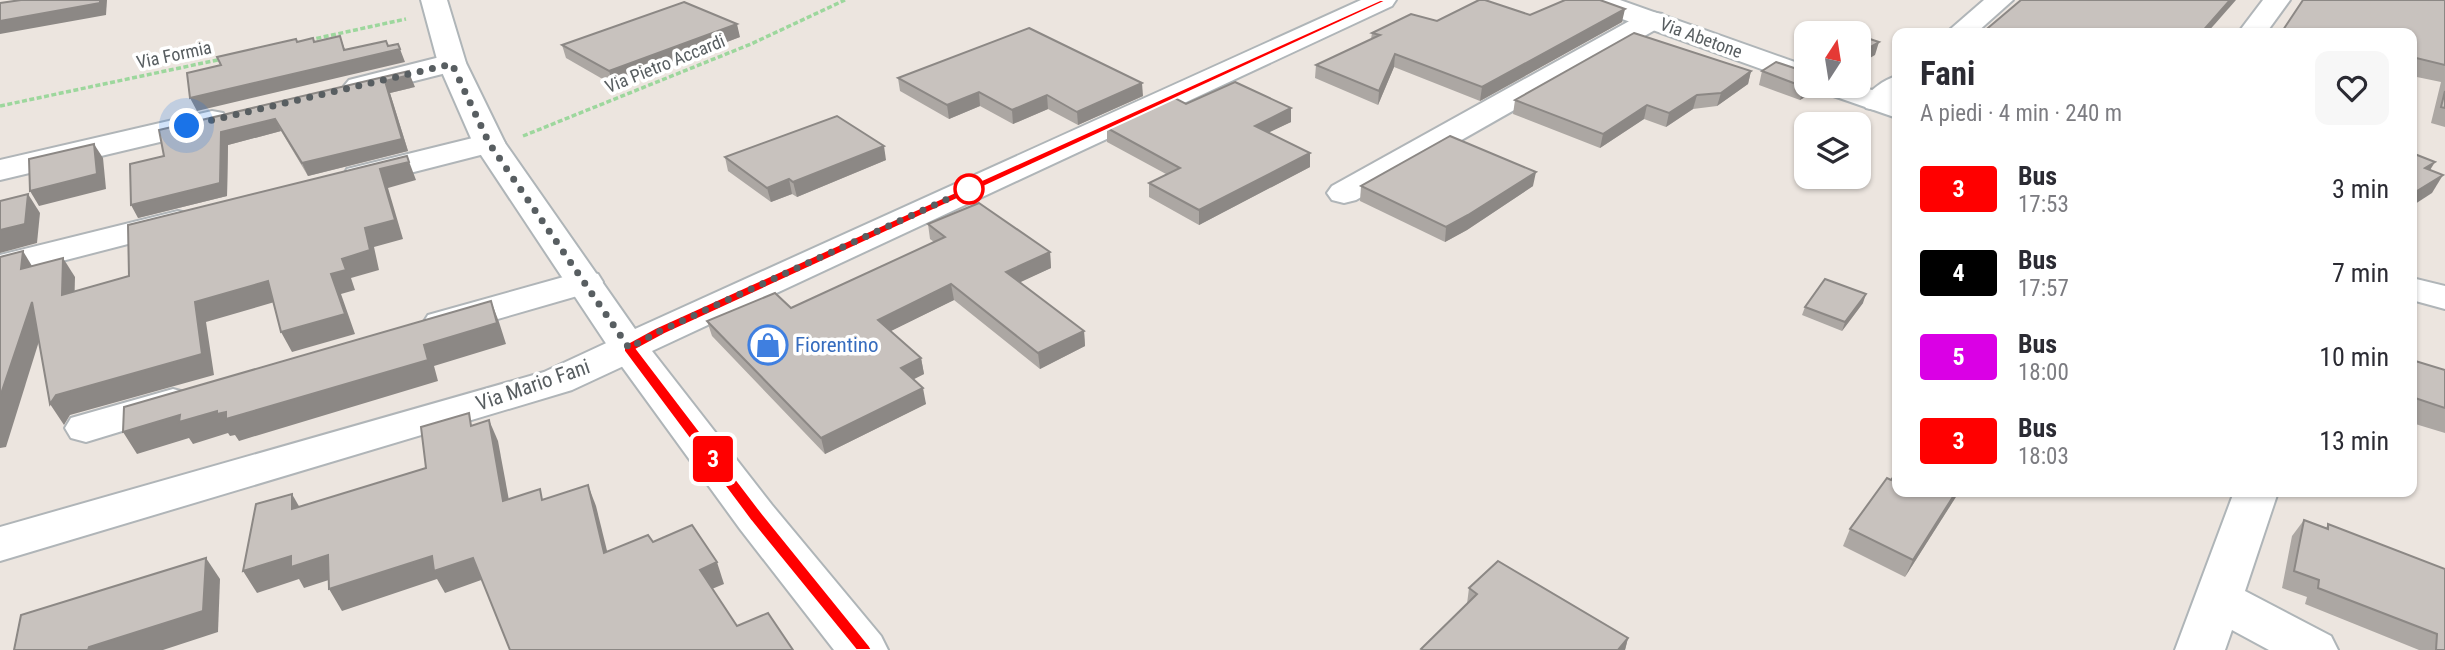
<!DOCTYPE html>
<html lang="it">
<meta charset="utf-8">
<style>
body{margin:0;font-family:"Roboto Condensed",sans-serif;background:#f7f7f7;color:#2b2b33;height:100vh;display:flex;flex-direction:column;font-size:26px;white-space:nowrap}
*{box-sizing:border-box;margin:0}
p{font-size:23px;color:#7c7c81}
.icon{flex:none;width:38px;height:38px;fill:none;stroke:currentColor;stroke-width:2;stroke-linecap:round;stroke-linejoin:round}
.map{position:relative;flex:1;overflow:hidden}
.side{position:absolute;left:1892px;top:28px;width:525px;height:469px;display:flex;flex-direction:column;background:#fff;border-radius:14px;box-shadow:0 2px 5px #0004}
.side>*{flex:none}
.badge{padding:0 14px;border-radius:5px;font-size:24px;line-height:46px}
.needle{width:46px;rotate:12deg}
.tools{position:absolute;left:1794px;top:21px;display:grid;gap:14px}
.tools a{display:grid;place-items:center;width:77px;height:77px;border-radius:14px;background:#fff;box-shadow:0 2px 5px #0004;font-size:35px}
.you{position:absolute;width:35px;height:35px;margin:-18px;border:5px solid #fff;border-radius:50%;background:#1a73e8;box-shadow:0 0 0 10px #1a73e833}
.map>.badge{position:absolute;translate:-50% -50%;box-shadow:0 0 0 4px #fff}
.round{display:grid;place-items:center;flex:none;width:74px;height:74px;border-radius:14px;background:#f7f7f7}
.headline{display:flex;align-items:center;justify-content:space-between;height:119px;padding:0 28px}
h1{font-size:33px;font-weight:700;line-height:52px}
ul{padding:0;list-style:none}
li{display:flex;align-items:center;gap:21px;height:84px;padding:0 28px}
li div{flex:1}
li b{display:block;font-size:26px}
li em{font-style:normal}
li .badge{min-width:77px;font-weight:700;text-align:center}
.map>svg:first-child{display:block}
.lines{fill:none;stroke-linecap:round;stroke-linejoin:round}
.street-casing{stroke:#b0b5b8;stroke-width:4}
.secondary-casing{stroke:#afb5b8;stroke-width:4}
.path{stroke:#9dd79d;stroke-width:3.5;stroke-dasharray:5 2.5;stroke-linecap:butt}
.street{fill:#fff;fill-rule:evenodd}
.secondary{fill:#fff;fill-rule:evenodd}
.wall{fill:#aca7a3}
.shaded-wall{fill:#8c8885}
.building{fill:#c8c2be;stroke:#8c8885;stroke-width:2}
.line{fill:#f00;stroke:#fff;stroke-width:2}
.walk{stroke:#585e61;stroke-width:7;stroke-dasharray:0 12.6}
.stop-dot{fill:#fff;stroke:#f00;stroke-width:3.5}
.labels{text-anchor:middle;stroke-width:7;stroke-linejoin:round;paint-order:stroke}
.far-street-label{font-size:18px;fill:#585e61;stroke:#fff}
.shop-label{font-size:21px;fill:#366cbe;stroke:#fff;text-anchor:start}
.street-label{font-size:21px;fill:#585e61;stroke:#fff}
</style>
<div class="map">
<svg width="2445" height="650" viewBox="0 0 2445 650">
<rect width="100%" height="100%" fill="#ece5df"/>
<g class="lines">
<g class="street-casing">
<g id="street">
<path d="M1984 0H2013L1976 33H1946Z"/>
<path d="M2263 0H2290L2266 33H2238Z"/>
<path d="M1652 12 1662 14 1665 20 1662 26 1356 200 1344 203 1332 200 1327 193 1332 186 1642 14Z"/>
<path d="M452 54 462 57 466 63 462 69 359 95 349 92 344 86 349 80Z"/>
<path d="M1897 76V100C1887 109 1880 112 1866 108L1862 102C1870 90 1883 80 1897 76Z"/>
<path d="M212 111 223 113 227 120 223 127 0 180V160Z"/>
<path d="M489 134 500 136 505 143 500 150 359 186 347 183 343 176 347 169Z"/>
<path d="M178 211 190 214 195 221 190 228 0 277V255Z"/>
<path d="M585 271 598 274 603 282 598 290 442 335 428 331 423 323 428 315Z"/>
<path d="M2412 278 2445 286V309L2412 300Z"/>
<path d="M629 336 643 339 649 348 643 357 572 390 0 561V527L544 372 615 339Z"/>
<path d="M173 389 188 393 194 402 188 411 86 442 71 438 65 428 71 418Z"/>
</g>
</g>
<g class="secondary-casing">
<g id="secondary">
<path d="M421 0H447L466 63 505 143 635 329 1361 0H1396L1392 6 652 351 772 505 881 636 888 650H834L740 529 615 357 473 143 438 63Z"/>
<path d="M1582 0H1620L1806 66V85L1586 6Z"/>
<path d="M1858 85 1897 99V118L1822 92 1817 86Z"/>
<path d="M2234 492H2278L2245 591 2331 636 2338 650H2269L2232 630 2225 650H2175Z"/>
</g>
</g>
<g class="path">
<path d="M309 40 406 19"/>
<path d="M0 106 222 59"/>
<path d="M523 136 751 44 845 0"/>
</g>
<use href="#street" class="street"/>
<use href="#secondary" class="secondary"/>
</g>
<g class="wall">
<path d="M2445 0V127L2431 123 2441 82 2412 76V33Z"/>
<path d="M1530 15 1622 22 1480 101 1394 67 1378 105 1315 78 1316 65 1371 39 1372 33 1437 21Z"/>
<path d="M740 37 613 85 566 58 562 45Z"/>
<path d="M1806 41V64L1795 59 1799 46Z"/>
<path d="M1751 71 1748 84 1717 106 1693 109 1666 127 1644 119 1600 148 1513 114 1515 100Z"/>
<path d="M1762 71 1817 90 1800 100 1759 85Z"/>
<path d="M898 78 1143 96 1078 125 1048 109 1013 124 980 106 949 119 900 91Z"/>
<path d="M415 87 390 93 408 151 308 176 281 131 228 145 227 196 138 218 164 156 159 130Z"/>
<path d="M1186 104 1291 122 1269 132 1310 167 1199 225 1149 197V183L1166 174 1107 142V128Z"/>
<path d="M725 157 886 160 797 197 792 194 771 202 728 171Z"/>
<path d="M1361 186H1533L1467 230 1445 242 1360 201Z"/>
<path d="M928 224 1050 252 1051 268 1019 282 1084 331 1085 346 1040 369 954 300 890 331 921 358 924 374 914 379 926 404 825 454 712 336 707 321 791 308 934 242 930 239Z"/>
<path d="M1863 303 1842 331 1802 315 1805 307Z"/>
<path d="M2412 360 2445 370V433L2412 423Z"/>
<path d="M1897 492H1959L1905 577 1843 546 1850 529Z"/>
<path d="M2304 520 2326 528 2328 524 2445 569V650H2419L2305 604 2307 597 2282 588 2292 536Z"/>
<path d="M1469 588 1628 638 1625 650H1421V649L1467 604Z"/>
</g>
<g class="shaded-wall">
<path d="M100 0H107L106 15 0 34V21Z"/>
<path d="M2230 0H2236L2207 33H2201Z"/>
<path d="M1625 9 1622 22 1480 101 1482 87Z"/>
<path d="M737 24 740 37 613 85 609 71Z"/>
<path d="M340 36 349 61 400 49 405 62 197 111 190 98 344 50Z"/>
<path d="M1879 42 1875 55 1858 65V54Z"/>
<path d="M1395 54 1394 67 1378 105 1379 91Z"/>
<path d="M1751 71 1748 84 1717 106 1721 93Z"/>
<path d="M410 75 415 87 390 93 408 151 308 176 302 163 385 81Z"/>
<path d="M1142 83 1143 96 1078 125 1077 112Z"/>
<path d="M1806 85 1818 86 1817 90 1800 100 1804 87Z"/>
<path d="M979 92 980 106 949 119 947 105Z"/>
<path d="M1047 95 1048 109 1013 124 1012 110Z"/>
<path d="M1697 95 1693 109 1666 127 1669 113Z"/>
<path d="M1647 105 1644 119 1600 148 1603 134Z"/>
<path d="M1291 108V122L1255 139V126Z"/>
<path d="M275 119 281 131 228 145 227 196 138 218 131 205 221 132Z"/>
<path d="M94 144 103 158 106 189 39 206 30 191Z"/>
<path d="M884 146 886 160 797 197 793 182Z"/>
<path d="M1310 153V167L1199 225V210Z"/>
<path d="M407 156 416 180 388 188 403 239 374 247 379 270 351 278 355 290 341 294 355 334 292 352 281 332 331 274 365 228 380 169Z"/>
<path d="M2435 162 2424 180 2425 168Z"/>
<path d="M1536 172 1533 186 1467 230 1445 242 1446 227Z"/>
<path d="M2443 175 2432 193 2412 206V194Z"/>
<path d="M789 179 792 194 771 202 767 188Z"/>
<path d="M28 194 40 213 37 243 0 253V230Z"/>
<path d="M23 251 35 271 21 269Z"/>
<path d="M1050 252 1051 268 1008 288 1006 272Z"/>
<path d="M63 258 75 277 74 315 62 295Z"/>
<path d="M268 281 278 301 206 322 214 375 70 415 64 425 50 404 56 395 195 302Z"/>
<path d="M951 284 954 300 881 336 878 320Z"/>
<path d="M1866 294 1863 303 1842 331 1845 322Z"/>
<path d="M491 301 499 322 506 344 434 366 438 381 239 441 235 435 230 436 228 433 193 444 189 438 137 454 123 432 180 415 217 411 424 345Z"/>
<path d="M32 302 45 322 6 447 0 448V397Z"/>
<path d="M1084 331 1085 346 1040 369 1038 353Z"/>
<path d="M921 358 924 374 904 384 901 368Z"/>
<path d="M923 388 926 404 825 454 821 438Z"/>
<path d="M489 420 498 441 513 522 503 501Z"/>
<path d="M588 485 596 506 613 575 604 553Z"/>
<path d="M1956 492H1959L1905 577 1913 560Z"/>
<path d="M292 494 304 515 292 509Z"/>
<path d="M328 555 341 576 304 588 299 579 257 593 243 571 291 556Z"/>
<path d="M432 556 473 558 484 579 445 593 437 579 342 611 329 589Z"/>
<path d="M206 558 220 579 218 632 163 650H88L89 647Z"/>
<path d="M717 562 724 584 707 591 700 570Z"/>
<path d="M1628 638 1625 650H1618Z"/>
</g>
<g class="building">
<path d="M21 0H100V3L0 21V3Z"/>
<path d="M1479 0H1485L1530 15 1565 0H1600L1625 9 1482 87 1395 54 1379 91 1316 65 1380 35 1372 33 1411 14 1437 21Z"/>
<path d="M2021 0H2230L2201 33H1982Z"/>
<path d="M2303 0H2445V65L2412 57V33H2281Z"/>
<path d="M684 2 737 24 609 71 562 45Z"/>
<path d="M1827 26 1851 33H1817Z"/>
<path d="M1029 28 1142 83 1077 112 1047 95 1012 110 979 92 947 105 898 78Z"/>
<path d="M1634 33 1751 71 1721 93 1697 95 1669 113 1647 105 1603 134 1515 100Z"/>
<path d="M1858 35 1879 42 1858 54Z"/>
<path d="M340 36 344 50 386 41 388 46 398 44 400 49 190 98 187 73 221 65 217 57 296 39 297 42 313 38 314 42Z"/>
<path d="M1806 41V49L1799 46Z"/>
<path d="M1776 62 1806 72V85L1804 87 1762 71Z"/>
<path d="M409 71 410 75 385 81 402 139 302 163 275 119 221 132 220 183 131 205 130 164 164 156 159 130Z"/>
<path d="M1235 82 1291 108 1255 126 1310 153 1199 210 1149 183 1180 168 1107 128 1173 97 1186 104Z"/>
<path d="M2445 91V108L2441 107Z"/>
<path d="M837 116 884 146 793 182 789 179 767 188 725 157Z"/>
<path d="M1450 136 1536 172 1468 215 1446 227 1361 186Z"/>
<path d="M94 144 97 174 30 191 29 159Z"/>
<path d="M2412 153 2435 162 2425 168 2443 175 2412 194Z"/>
<path d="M407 156 409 162 380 169 395 220 365 228 370 250 342 259 346 270 331 274 345 314 281 332 268 281 195 302 202 354 56 395 50 404 32 302 0 397V257L23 251 21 269 63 258 62 295 129 276 128 225Z"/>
<path d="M28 194 25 224 0 230V201Z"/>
<path d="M979 203 1050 252 1006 272 1084 331 1038 353 951 284 878 320 921 358 901 368 923 388 821 438 707 321 775 293 791 308 945 237 928 224Z"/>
<path d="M1825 279 1866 294 1845 322 1805 307Z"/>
<path d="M491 301 497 323 424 345 428 360 226 419V412L217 414V411L179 422 180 415 123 432 124 407Z"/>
<path d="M2412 360 2445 370V408L2412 397Z"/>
<path d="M469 413 471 426 489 420 503 501 540 489 542 500 588 485 604 553 648 535 653 542 692 525 717 562 700 570 737 626 768 613 793 650H510L473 558 434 571 432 556 329 589 328 555 291 567V556L243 571 256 504 292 494V509L426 468 421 427Z"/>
<path d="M1897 472V492H1956L1913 560 1850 529 1887 478 1891 480Z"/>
<path d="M2304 520 2328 529V524L2445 569V650H2436L2437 634 2318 588 2319 580 2294 571Z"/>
<path d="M206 558 203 611 89 647 88 650H14L21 615Z"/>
<path d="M1498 561 1628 638 1618 650H1423L1421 649 1477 594 1469 588Z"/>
</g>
<path class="line" d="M1380 0H1388L665 334 637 349 762 513 869 645 872 650H856L751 521 624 351V345L655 328Z"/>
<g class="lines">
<path class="walk" d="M187 126 452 64 489 143 629 348 660 331 969 189"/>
</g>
<defs>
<g id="shop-ring" transform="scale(2.0125)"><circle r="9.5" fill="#fff" stroke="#3f7fe0" stroke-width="1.5"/><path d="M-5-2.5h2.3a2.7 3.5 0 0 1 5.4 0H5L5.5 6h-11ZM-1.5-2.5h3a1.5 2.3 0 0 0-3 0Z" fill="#3f7fe0"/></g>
</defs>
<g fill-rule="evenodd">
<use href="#shop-ring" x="768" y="345"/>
</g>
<circle class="stop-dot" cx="969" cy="189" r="14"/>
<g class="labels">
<g class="far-street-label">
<text transform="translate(1701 38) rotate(20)" y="6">Via Abetone</text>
<text transform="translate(174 55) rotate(-12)" y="6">Via Formia</text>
<text transform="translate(665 64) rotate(-22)" y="6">Via Pietro Accardi</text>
</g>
<g class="shop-label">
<text x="795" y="352">Fiorentino</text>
</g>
<g class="street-label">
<text transform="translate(533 385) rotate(-19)" y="7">Via Mario Fani</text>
</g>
</g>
</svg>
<div class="tools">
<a><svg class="needle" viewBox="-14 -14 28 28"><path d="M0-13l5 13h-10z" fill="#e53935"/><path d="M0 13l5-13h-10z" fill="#7c7c81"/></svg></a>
<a><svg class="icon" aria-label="layers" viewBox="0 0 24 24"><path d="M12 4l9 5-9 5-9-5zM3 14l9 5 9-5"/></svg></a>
</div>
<div class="you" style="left:187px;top:126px"></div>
<b class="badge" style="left:713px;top:459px;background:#f00;color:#fff">3</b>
<section class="side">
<div class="headline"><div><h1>Fani</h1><p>A piedi · 4 min · 240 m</p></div><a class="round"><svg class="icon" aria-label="heart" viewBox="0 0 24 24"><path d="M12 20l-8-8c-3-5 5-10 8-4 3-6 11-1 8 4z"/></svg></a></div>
<ul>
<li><span class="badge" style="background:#f00;color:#fff">3</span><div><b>Bus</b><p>17:53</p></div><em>3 min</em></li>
<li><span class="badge" style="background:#000;color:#fff">4</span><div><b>Bus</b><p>17:57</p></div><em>7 min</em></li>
<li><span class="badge" style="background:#da00e5;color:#fff">5</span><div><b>Bus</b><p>18:00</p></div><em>10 min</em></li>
<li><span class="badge" style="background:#f00;color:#fff">3</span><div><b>Bus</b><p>18:03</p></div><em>13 min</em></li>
</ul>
</section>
</div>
